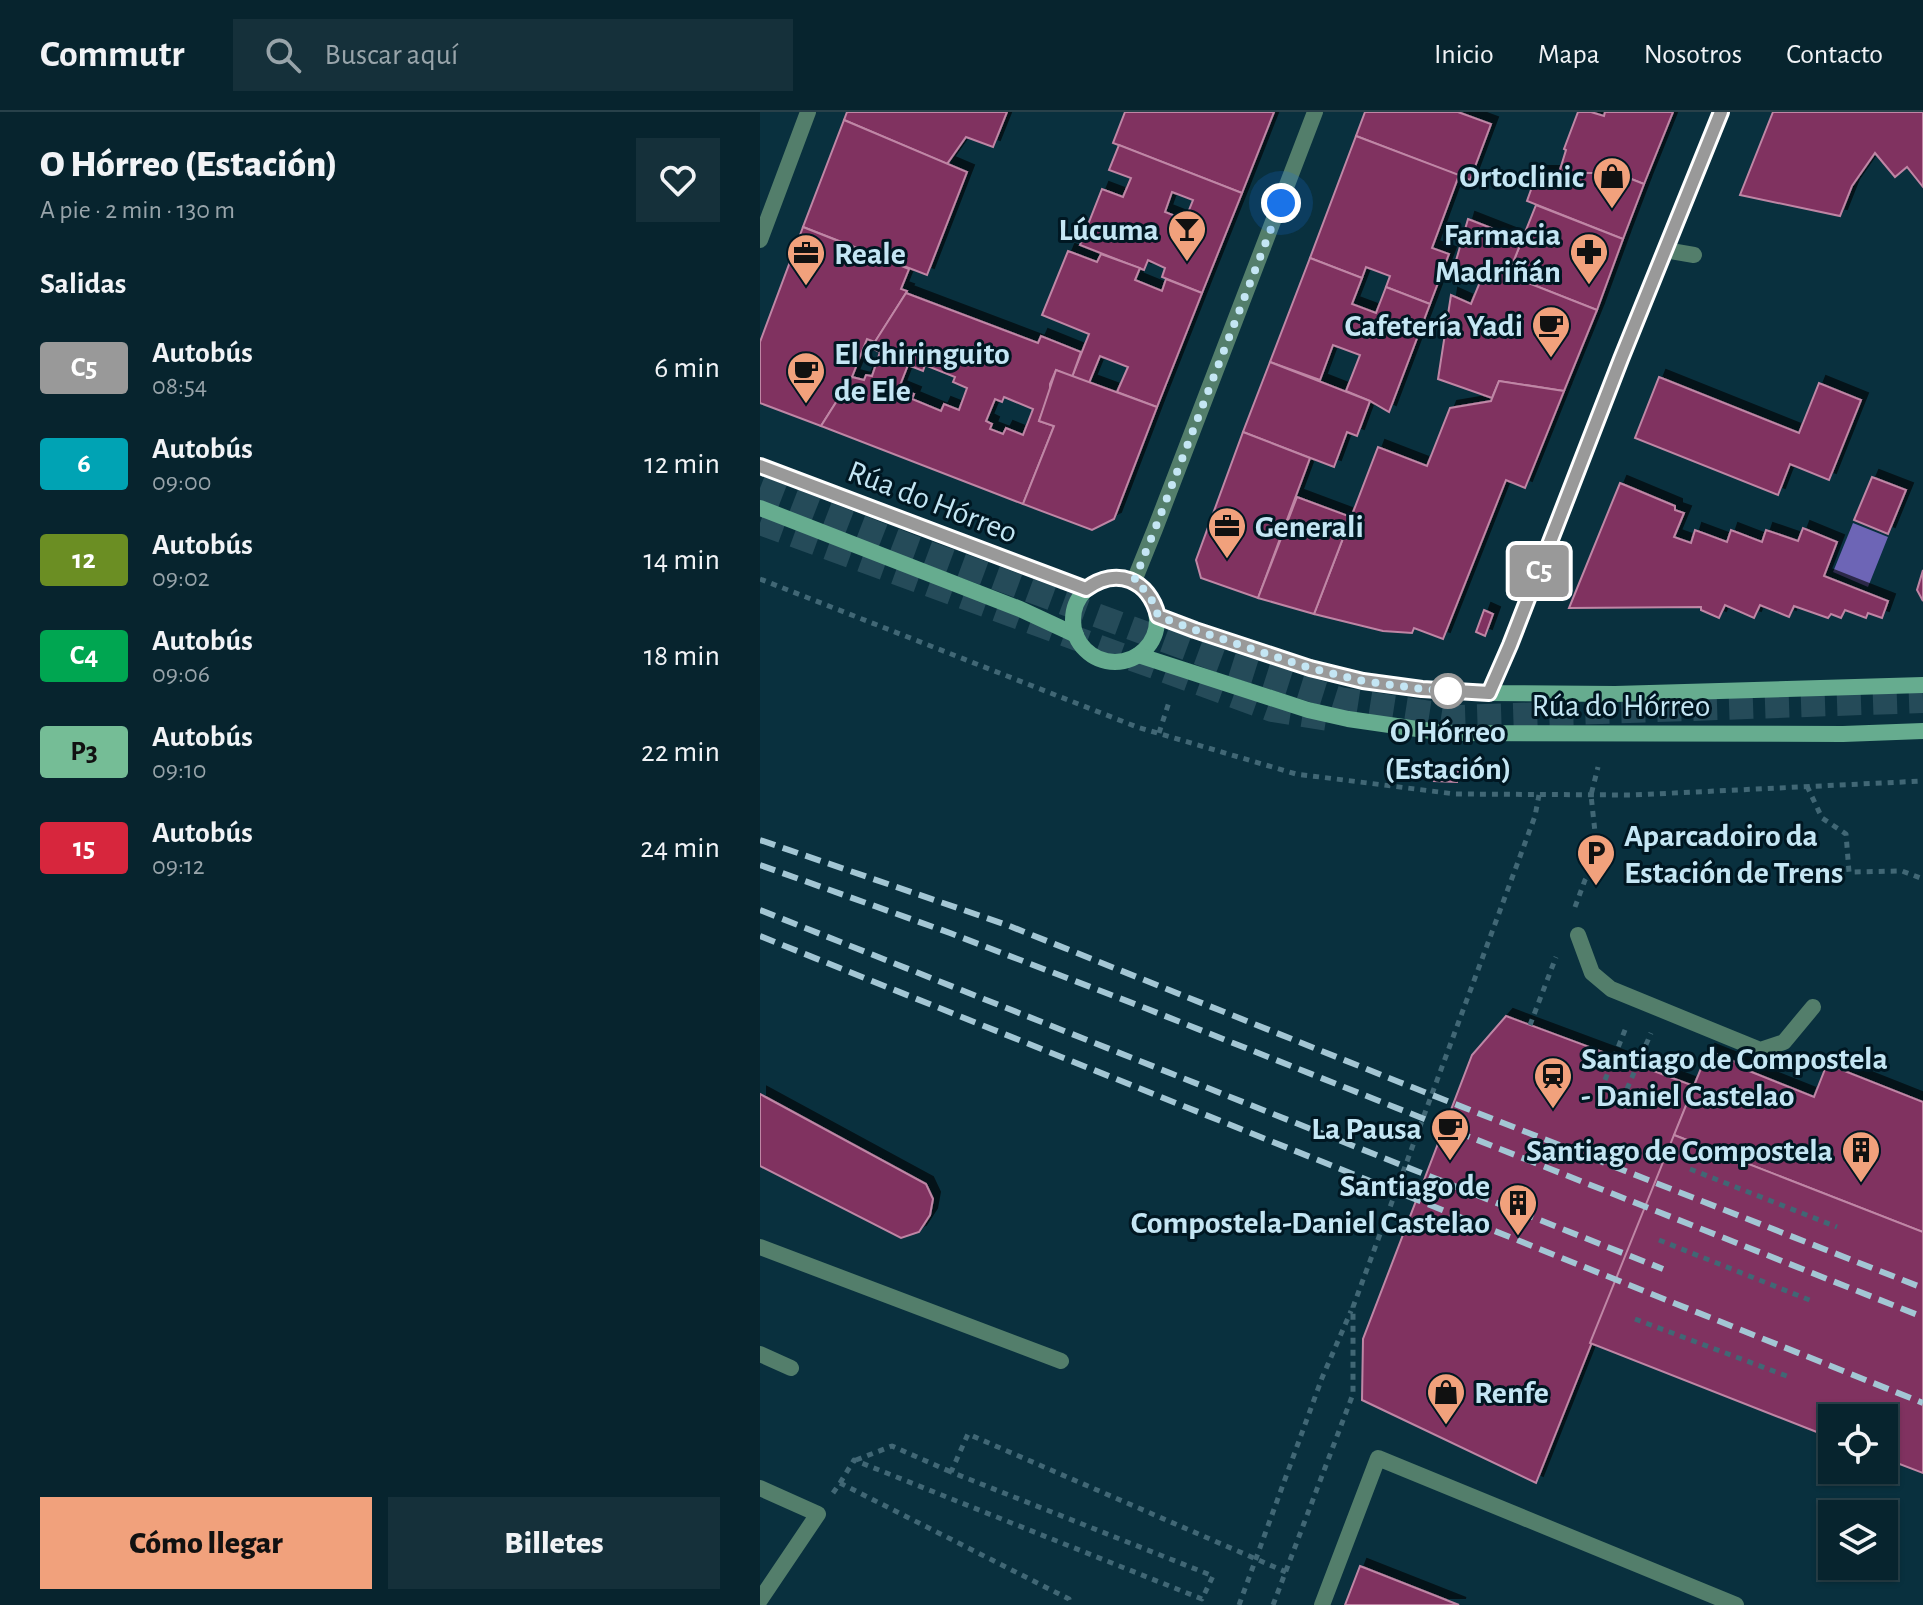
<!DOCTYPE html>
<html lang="es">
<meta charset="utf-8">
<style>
body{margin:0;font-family:"Alegreya Sans",sans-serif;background:#15303a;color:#f1f3f6;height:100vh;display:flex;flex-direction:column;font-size:30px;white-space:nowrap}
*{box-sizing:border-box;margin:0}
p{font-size:26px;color:#98a4aa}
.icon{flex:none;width:44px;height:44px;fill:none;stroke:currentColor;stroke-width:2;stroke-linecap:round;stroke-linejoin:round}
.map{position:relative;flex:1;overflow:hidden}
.panel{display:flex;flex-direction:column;background:#07242e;width:760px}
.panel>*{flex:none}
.badge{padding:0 16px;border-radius:6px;font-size:28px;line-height:52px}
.buttons{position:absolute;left:1058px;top:1292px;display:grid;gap:16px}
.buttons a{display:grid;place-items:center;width:80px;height:80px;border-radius:0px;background:#07242e;box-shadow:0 2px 6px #0004,0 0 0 2px #28414a;font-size:40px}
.you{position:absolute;width:40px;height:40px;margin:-20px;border:6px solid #fff;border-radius:50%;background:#1a73e8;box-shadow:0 0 0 12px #1a73e833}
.map>.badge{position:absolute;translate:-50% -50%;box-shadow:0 0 0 4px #fff}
h2{padding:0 40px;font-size:30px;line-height:72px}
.round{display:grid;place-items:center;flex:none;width:84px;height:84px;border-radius:0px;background:#15303a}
.summary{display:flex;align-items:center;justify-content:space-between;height:136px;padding:0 40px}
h1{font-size:38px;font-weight:800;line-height:60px}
.primary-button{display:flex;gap:16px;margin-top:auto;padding:16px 40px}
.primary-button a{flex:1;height:92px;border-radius:0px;background:#f1a17c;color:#111;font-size:32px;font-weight:800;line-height:92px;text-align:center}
.primary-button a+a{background:#15303a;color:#f1f3f6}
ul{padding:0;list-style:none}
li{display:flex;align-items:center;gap:24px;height:96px;padding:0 40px}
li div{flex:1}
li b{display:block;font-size:30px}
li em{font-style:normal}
li .badge{min-width:88px;font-weight:700;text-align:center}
header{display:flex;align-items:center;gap:48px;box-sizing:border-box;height:112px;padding:0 40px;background:#07242e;border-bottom:2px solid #28414a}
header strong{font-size:38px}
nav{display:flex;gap:44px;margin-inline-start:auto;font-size:28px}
.search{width:560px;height:72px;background:#15303a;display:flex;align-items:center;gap:20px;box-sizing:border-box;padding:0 28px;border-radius:0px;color:#98a4aa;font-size:30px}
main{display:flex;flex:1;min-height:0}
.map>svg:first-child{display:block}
.water{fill:#6d65b6}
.building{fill:#803161;stroke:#bf86a5;stroke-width:2;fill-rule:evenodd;filter:url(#shadow)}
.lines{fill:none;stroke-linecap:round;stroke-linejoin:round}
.highway-tunnel{stroke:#254b59;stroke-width:24;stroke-dasharray:24 12;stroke-linecap:butt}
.path{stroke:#416775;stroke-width:5;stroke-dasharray:6 6;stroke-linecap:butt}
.lane{stroke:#537e6b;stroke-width:16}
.street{stroke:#537e6b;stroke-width:16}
.secondary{stroke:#66ac8f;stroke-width:16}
.rail{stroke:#a3c6d4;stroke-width:6;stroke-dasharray:16 8;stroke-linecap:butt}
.line-casing{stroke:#fff;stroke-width:18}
.line{stroke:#999;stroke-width:12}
.walk{stroke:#c4e6f4;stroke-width:8;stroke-dasharray:0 14.4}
.stop-dot{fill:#fff;stroke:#999;stroke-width:4}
.labels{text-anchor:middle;stroke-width:6;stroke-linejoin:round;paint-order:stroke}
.poi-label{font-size:32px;font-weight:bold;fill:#c4e6f4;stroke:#001722;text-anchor:end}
.street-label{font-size:32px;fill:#c4e6f4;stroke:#001722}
.stop-label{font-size:32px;font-weight:bold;fill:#c4e6f4;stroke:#001722}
</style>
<header>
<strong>Commutr</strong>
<div class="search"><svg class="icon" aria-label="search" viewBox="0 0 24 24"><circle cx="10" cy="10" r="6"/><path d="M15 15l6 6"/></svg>Buscar aquí</div>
<nav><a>Inicio</a><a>Mapa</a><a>Nosotros</a><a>Contacto</a></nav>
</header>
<main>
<section class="panel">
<div class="summary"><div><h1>O Hórreo (Estación)</h1><p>A pie · 2 min · 130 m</p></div><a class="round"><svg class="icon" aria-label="heart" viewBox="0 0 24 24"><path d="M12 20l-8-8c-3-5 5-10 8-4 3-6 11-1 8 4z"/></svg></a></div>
<h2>Salidas</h2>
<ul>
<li><span class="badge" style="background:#999;color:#fff">C5</span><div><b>Autobús</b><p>08:54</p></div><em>6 min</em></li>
<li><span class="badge" style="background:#00a3b4;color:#fff">6</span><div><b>Autobús</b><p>09:00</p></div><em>12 min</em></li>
<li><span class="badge" style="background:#6b8e23;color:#fff">12</span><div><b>Autobús</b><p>09:02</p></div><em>14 min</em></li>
<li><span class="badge" style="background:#00a651;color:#fff">C4</span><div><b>Autobús</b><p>09:06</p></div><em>18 min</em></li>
<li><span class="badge" style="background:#75bd96;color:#111">P3</span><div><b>Autobús</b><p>09:10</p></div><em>22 min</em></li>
<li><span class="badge" style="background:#d7263d;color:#fff">15</span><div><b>Autobús</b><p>09:12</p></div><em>24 min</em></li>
</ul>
<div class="primary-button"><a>Cómo llegar</a><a>Billetes</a></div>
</section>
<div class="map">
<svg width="1163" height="1493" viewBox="0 0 1163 1493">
<defs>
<filter id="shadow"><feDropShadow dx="7" dy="-7" stdDeviation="0" flood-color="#0009"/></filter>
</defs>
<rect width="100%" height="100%" fill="#09303e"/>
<path class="water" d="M1093 411 1128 425 1108 475 1073 460Z"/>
<g class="building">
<path d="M87 0H247L233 35 206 25 187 52 84 8Z"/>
<path d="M365 0H514L482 81 353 31Z"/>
<path d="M605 0H698L731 12 710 68 596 24Z"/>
<path d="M818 0H831L844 4 845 0H913L884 72 856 61H799L806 38 804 37Z"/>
<path d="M1013 0H1163V75L1147 55 1135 65 1115 41 1092 74 1080 104 980 83Z"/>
<path d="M84 8 207 60 167 163 43 115Z"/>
<path d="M596 24 699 63 672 136 689 142 670 192 626 175 630 164 606 155 602 166 550 146Z"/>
<path d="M359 33 482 81 442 181 402 165 405 156 388 148 384 158 320 133 342 77 363 85 371 66 349 58ZM412 80 433 88 425 108 405 100Z"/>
<path d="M777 61H856L884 72 863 127 767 89Z"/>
<path d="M776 93 863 127 837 198 748 163Z"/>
<path d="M708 107 762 128 748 163 837 198 804 279 739 269 732 286 678 267 691 183 711 192 720 170 693 159Z"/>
<path d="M43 115 149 157 141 177 147 179 146 181 115 230 107 227 92 265 61 314 0 291V230Z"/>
<path d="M308 139 337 150 341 142 380 156 375 168 402 179 406 167 442 181 397 295 357 280 368 255 340 244 329 271 312 265 329 222 282 203Z"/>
<path d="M550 146 602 166 592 192 616 201 626 175 670 192 629 300 610 289 586 279 600 243 573 233 560 268 510 250Z"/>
<path d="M146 181 278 231 281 224 321 240 312 265 296 258 290 272V280L279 309 294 314 263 392 61 314 92 265 104 268 106 263 112 264 120 240 111 236ZM148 253 163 259 165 253 195 265 193 270 207 276 199 298 184 292 181 299 152 287 154 282 139 276ZM244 285 273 297 263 323 246 316 243 322 230 317 232 312 226 309 235 287 242 290Z"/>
<path d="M510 250 610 289 597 324 587 320 574 355 483 320Z"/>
<path d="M296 258 397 295 354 407 332 418 263 392 294 314 279 309Z"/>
<path d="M899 265 1039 321 1059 271 1101 288 1069 368 1030 352 1018 383 875 326Z"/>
<path d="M739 269 804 279 765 376 746 368 683 527 654 516 652 521 623 519 554 502 618 335 667 354 690 296 731 289Z"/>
<path d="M483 320 550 346 498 486 441 466 436 448Z"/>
<path d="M1112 365 1146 378 1128 422 1094 408Z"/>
<path d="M860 371 915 394V398L924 401 914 425 931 431 935 418 967 430 971 418 1002 430 1006 418 1038 429 1043 416 1077 430 1064 464 1128 489 1122 506 1108 501 1106 506 1085 498 1081 506 1071 502 1068 506 1034 494 1029 505 1000 493 994 506 965 493 959 506 941 498V495L809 496Z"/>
<path d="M537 385 591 405 554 502 498 486Z"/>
<path d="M1163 458V489L1157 478Z"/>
<path d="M724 498 733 502 725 524 716 520Z"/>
<path d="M675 658 698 659 697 670 674 669Z"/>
<path d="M746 904 934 974 776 1371 602 1288 603 1227 712 943Z"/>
<path d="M948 939 986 954 984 957 1054 985 1067 952 1163 990V1120L914 1023Z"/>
<path d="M0 982 166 1072 173 1087 170 1103 159 1120 141 1126 0 1054Z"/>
<path d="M914 1023 1163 1120V1361L1124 1346V1306H1072V1326L830 1231Z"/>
<path d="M600 1454 699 1493H585Z"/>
</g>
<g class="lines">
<g class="highway-tunnel">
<path d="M0 376 155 436 463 550 580 587 697 605 1163 589"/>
<path d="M0 411 512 598 568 607"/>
</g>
<g class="path">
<path d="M0 467 377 615 536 662 695 682 873 683 1163 669"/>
<path d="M399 621 409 590"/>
<path d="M1047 674 1062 706 1086 722 1089 760 1142 759 1163 767"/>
<path d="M815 795 825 768 838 748 831 683 838 655"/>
<path d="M770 913 796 845"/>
<path d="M845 968 867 913"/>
<path d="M867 977 891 921"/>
<path d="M930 1057 1077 1115"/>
<path d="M899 1128 1052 1189"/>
<path d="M875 1207 1032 1266"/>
<path d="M96 1348 132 1334 191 1360"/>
<path d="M80 1371 94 1348 442 1487 453 1464 191 1360 208 1322 526 1460"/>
<path d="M73 1381 80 1371 309 1487 311 1493"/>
<path d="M479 1493 562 1266 591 1199"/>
<path d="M513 1493 593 1282V1195L775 704 779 683"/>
</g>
<g class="lane">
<path d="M905 138 934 143"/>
<path d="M818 823 832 861 851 877 1000 938 1024 930 1053 895"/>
<path d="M0 1135 301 1249"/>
<path d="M0 1242 31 1256"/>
<path d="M562 1493 618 1346 976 1493"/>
</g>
<g class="street">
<path d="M0 128 48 0"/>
<path d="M374 469 395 417 555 0"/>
<path d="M729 581 750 533 861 247 961 0"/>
<path d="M0 1376 58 1402 0 1488"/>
</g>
<g class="secondary">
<path d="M0 354 326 477"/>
<path d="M0 396 260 497 316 523"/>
<circle cx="355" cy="508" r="42"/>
<path d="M398 504 435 518 550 556 603 569 662 577 729 581 855 582 1163 573"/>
<path d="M378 543 548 598 588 607 685 621 1083 622 1163 619"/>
</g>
<g class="rail">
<path d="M0 728 247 813 639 970 1163 1176"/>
<path d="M0 753 190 821 385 896 1163 1205"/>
<path d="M0 798 903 1157"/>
<path d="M0 824 1163 1291"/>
</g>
</g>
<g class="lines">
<g class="line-casing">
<path id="line" d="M0 354 326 477C357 454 389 468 398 504L435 518 550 556 603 569 662 577 729 581 750 533 861 247 961 0"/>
</g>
<use href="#line" class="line"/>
<path class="walk" d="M521 91 395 417 374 469C387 478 394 489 398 504L435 518 550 556 603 569 662 577 688 579"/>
</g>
<defs>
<g id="shop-pin" transform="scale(2)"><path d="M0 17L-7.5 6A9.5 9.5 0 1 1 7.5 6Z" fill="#f1a17c" stroke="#001722"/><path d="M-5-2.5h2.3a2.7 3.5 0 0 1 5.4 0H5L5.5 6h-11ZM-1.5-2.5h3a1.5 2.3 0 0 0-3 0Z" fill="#111"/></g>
<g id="bar-pin" transform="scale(2)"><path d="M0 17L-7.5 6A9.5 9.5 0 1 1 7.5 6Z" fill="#f1a17c" stroke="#001722"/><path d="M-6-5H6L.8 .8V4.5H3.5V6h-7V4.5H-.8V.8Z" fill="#111"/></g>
<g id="pharmacy-pin" transform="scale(2)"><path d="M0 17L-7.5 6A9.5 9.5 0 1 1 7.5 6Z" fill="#f1a17c" stroke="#001722"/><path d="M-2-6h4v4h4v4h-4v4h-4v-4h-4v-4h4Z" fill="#111"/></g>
<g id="office-pin" transform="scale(2)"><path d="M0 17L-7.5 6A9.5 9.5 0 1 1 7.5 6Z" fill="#f1a17c" stroke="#001722"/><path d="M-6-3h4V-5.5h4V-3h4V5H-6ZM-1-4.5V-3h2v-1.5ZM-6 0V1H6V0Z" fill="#111"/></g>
<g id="cafe-pin" transform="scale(2)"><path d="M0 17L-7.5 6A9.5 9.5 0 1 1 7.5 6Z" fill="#f1a17c" stroke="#001722"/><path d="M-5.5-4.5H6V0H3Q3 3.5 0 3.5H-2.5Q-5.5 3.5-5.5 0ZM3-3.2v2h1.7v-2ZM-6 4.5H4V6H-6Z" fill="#111"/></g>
<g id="parking-pin" transform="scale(2)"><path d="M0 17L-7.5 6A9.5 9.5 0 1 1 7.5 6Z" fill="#f1a17c" stroke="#001722"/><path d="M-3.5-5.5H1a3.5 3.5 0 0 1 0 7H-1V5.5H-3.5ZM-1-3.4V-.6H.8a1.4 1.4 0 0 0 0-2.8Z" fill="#111"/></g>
<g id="station-pin" transform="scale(2)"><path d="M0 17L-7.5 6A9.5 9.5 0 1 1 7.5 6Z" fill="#f1a17c" stroke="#001722"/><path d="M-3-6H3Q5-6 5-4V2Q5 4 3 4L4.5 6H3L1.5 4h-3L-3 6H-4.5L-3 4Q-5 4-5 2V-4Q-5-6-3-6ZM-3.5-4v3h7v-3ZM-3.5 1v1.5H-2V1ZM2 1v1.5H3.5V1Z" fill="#111"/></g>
<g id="building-pin" transform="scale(2)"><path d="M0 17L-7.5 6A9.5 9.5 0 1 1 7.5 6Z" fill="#f1a17c" stroke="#001722"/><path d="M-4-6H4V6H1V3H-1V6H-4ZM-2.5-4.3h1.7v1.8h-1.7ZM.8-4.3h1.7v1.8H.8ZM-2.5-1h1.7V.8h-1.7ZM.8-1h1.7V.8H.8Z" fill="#111"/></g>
</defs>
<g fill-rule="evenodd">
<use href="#shop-pin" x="852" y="64"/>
<use href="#bar-pin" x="427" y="117"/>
<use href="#pharmacy-pin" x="829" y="140"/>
<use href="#office-pin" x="46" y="141"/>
<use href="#cafe-pin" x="791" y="213"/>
<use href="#cafe-pin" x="46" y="259"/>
<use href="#office-pin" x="467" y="414"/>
<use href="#parking-pin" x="836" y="741"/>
<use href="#station-pin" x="793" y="964"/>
<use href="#cafe-pin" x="690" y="1016"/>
<use href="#building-pin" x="1101" y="1038"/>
<use href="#building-pin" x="758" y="1091"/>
<use href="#shop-pin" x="686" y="1280"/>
</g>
<circle class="stop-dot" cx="688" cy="579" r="16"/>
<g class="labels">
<g class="poi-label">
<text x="824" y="75">Ortoclinic</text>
<text x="399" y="128">Lúcuma</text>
<text x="801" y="133">Farmacia<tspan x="801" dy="37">Madriñán</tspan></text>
<text x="74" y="152" text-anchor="start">Reale</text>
<text x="763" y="224">Cafetería Yadi</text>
<text x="74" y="252" text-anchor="start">El Chiringuito<tspan x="74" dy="37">de Ele</tspan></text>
<text x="495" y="425" text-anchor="start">Generali</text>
<text x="864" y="734" text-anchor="start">Aparcadoiro da<tspan x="864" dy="37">Estación de Trens</tspan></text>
<text x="821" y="957" text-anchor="start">Santiago de Compostela<tspan x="821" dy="37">- Daniel Castelao</tspan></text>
<text x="662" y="1027">La Pausa</text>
<text x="1073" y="1049">Santiago de Compostela</text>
<text x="730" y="1084">Santiago de<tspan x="730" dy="37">Compostela-Daniel Castelao</tspan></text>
<text x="714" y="1291" text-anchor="start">Renfe</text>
</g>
<g class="street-label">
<text transform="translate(173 389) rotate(21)" y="11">Rúa do Hórreo</text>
<text x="861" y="604">Rúa do Hórreo</text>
</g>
<g class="stop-label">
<text x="688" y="630">O Hórreo<tspan x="688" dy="37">(Estación)</tspan></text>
</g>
</g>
</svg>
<div class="buttons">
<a><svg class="icon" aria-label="locate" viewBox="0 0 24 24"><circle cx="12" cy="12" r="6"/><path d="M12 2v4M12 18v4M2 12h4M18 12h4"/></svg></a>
<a><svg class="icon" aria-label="layers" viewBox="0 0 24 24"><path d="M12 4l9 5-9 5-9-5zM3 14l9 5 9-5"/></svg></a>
</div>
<div class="you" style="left:521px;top:91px"></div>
<b class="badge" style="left:779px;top:459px;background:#999;color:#fff">C5</b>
</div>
</main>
